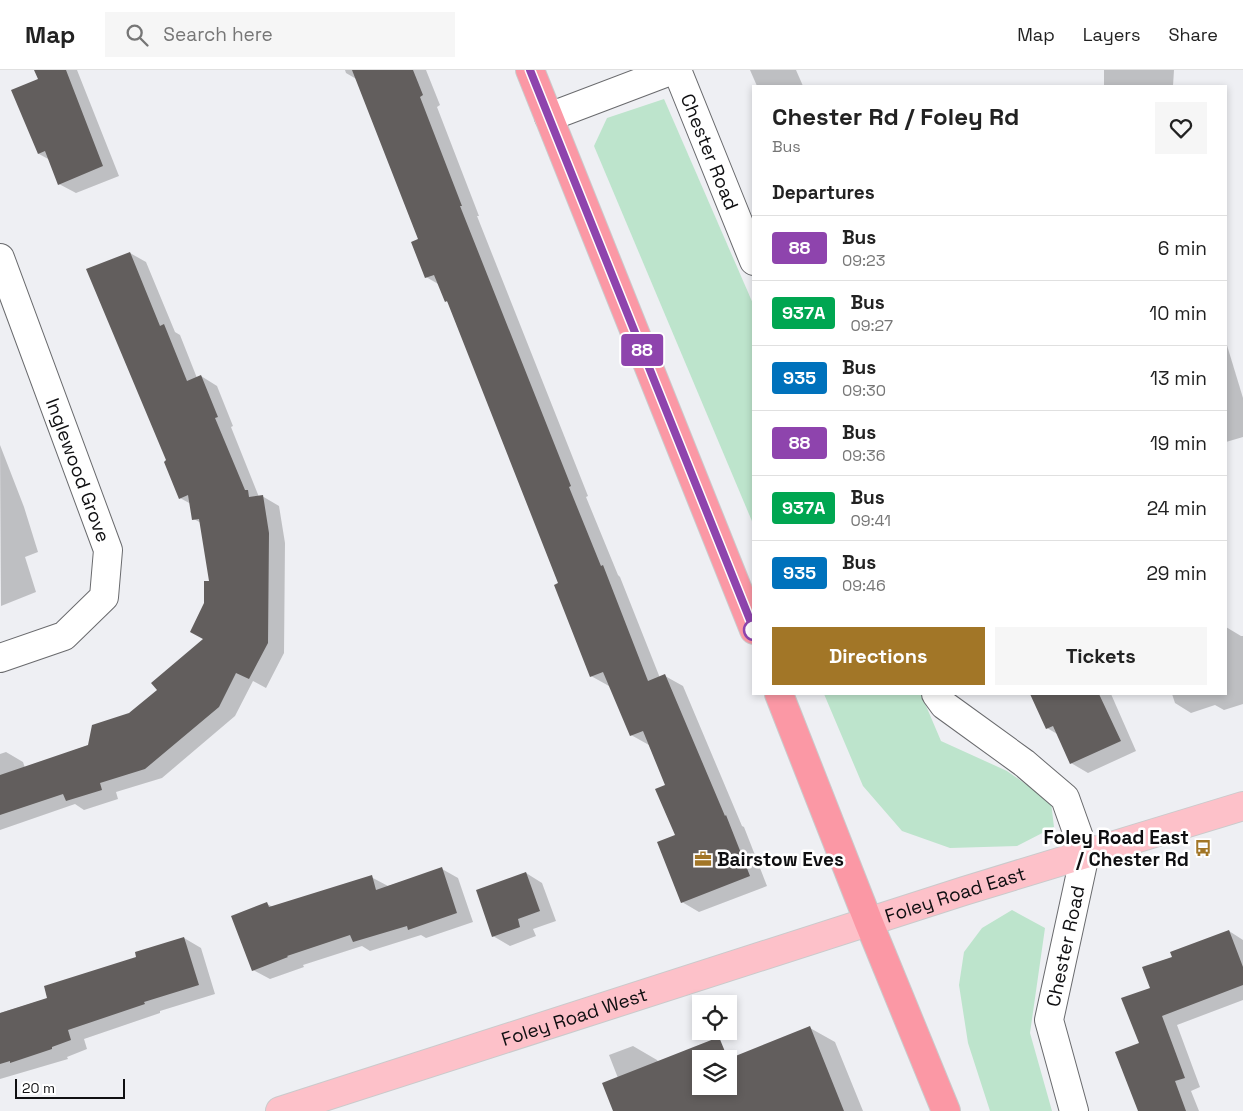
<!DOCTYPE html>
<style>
body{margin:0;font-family:"Space Grotesk",sans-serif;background:#f6f6f6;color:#222;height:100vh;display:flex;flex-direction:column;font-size:19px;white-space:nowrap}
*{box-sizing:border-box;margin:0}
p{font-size:16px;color:#767676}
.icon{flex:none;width:28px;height:28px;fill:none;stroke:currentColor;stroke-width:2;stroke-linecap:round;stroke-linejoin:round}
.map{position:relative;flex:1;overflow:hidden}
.panel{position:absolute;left:752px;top:15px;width:475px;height:610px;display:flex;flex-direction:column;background:#fff;border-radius:0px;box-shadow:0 2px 8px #0003}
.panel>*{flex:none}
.badge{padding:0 10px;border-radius:4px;font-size:18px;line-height:32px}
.tools{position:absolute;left:692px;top:925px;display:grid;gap:10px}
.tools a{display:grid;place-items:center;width:45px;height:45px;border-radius:0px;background:#fff;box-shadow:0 2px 8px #0003;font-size:25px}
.scale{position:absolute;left:15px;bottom:12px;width:110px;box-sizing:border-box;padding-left:5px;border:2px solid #0f0f11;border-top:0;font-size:14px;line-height:18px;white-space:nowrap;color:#0f0f11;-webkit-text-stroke:4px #fff;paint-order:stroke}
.map>.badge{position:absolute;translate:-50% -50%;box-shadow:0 0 0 2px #fff}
h2{padding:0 20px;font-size:19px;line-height:45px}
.round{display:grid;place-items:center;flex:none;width:52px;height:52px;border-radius:0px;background:#f6f6f6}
.head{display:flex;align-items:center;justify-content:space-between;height:85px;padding:0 20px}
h1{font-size:24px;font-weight:700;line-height:38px}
.action{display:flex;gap:10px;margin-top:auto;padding:10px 20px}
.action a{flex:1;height:58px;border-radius:0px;background:#a27627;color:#fff;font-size:20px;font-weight:700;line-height:58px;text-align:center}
.action a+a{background:#f6f6f6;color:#222}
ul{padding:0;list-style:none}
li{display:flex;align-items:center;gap:15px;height:65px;padding:0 20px;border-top:1px solid #e0e0e0}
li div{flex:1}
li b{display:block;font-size:19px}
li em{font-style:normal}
li .badge{min-width:55px;font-weight:700;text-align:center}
header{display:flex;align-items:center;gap:30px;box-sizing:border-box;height:70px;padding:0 25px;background:#fff;border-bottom:1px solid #e0e0e0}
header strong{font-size:24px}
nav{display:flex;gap:28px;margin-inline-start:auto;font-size:18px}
.search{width:350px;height:45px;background:#f6f6f6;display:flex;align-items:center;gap:12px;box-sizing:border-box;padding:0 18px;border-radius:0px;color:#767676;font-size:19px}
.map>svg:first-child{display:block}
.green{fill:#bde4cc}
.shadow{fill:#0003}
.building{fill:#625e5d;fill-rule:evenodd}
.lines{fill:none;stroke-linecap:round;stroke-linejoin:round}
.minor-casing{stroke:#696a6d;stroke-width:30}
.major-casing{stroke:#cacacb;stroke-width:30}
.highway-casing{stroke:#cacacb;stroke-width:30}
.minor{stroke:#fff;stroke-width:28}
.major{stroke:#fdc1c9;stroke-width:28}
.highway{stroke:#fb98a5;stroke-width:28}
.line-casing{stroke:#fff;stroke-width:11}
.line{stroke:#8e44ad;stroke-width:8}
.stop-dot{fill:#fff;stroke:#8e44ad;stroke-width:2.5}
.labels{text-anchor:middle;stroke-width:5;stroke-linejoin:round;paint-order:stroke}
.street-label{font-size:19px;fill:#0f0f11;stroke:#fff}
.poi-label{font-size:19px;font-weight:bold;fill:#0f0f11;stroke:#fff;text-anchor:end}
</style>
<header>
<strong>Map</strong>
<div class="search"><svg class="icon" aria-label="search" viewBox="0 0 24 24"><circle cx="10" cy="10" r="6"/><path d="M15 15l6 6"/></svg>Search here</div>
<nav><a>Map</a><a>Layers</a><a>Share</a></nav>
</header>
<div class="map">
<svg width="1243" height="1041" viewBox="0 0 1243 1041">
<rect width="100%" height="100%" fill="#eeeff3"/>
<g class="green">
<path d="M664 29 754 236V456L594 76 607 48Z"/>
<path d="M824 624H921L941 671 1007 701 1051 732 1054 757 1017 776 950 778 902 761 863 716Z"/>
<path d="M1012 840 1045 858 1030 963 1052 1041H990L968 973 959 915 964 882 982 858Z"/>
</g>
<g class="shadow">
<path d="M35 0H77L119 106 76 123 59 114 50 90 39 84V10Z"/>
<path d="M345 0H426L440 35 437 37 479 146H477L588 426 586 427 618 505 620 507 660 608 665 606 683 616 742 756 744 757 767 816 699 842 682 832 676 766 667 715 649 675 631 665 610 616H609L591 606 560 514 449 233 446 231 440 215 426 207 420 170 358 10 346 3Z"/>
<path d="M750 0H796L803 16H757Z"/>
<path d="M1104 0H1174L1173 16H1104Z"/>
<path d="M130 183 146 192 175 262 180 265 197 308 201 306 217 316 233 356 231 357 259 427 262 426 279 436 285 473 284 583 266 618 253 611 235 646 162 708 116 722 118 729 84 740 75 734 0 760V684L6 682 23 692 25 698 89 675 158 621 204 569 206 534 211 512 201 453 194 449 191 434 180 428 168 391Z"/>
<path d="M1226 272 1243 328V367L1226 372Z"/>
<path d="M0 375 24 437 38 482 25 487 36 522 1 536Z"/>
<path d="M1226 557 1241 566H1243V634L1224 640 1215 635 1191 643 1175 633 1172 624H1226Z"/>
<path d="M1037 624H1111L1136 681 1088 703 1071 693 1059 665 1047 658 1032 626Z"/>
<path d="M442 799 458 808 473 852 426 868 421 865 370 881 362 876 303 895 304 897 270 909 253 900 267 834 273 837 371 807 388 816Z"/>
<path d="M526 803 542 813 556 851 533 859 536 866 510 876 493 866Z"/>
<path d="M1229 861 1243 870V930L1177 955 1200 1017 1191 1021 1199 1041H1139L1140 974 1151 919 1174 888Z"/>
<path d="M184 868 201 878 215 924 160 941V943L84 969 87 979 67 987 68 989 0 1009V943L49 928Z"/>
<path d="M810 958 835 972 863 1041H614L618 1008 609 985 633 976 657 990 659 993 701 989V1016H729V989H707L725 982 735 987Z"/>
</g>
<g class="building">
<path d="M34 0H66L103 96 58 115 45 81 38 84 11 20 38 9Z"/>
<path d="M352 0H413L423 25 420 27 462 136H460L571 416 569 417 601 496 603 495 648 611 665 604 725 746 726 745 750 806 681 833 657 772 675 765 655 719 665 715 643 661 630 666 603 602 590 607 554 515 558 513 447 231 445 232 434 205 425 208 411 172 418 169Z"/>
<path d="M130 182 160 256 164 254 187 311 201 305 218 347 215 348 245 420H248L249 427 263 425 269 463 268 573 249 609 236 603 219 637 145 699 100 713 102 720 66 731 63 724 0 745V705L88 675 92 655 129 643 157 620 151 613 203 569 190 562 204 533V511H209L199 449 192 450 188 425 179 429 164 392 166 390 86 199Z"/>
<path d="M1030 624H1099L1121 671 1070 694 1053 656 1046 659Z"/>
<path d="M442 797 457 843 408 860 407 856 353 872 350 865 287 886 288 887 252 901 231 846 267 832 269 837 372 805 376 820Z"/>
<path d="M526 802 540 841 518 849 520 857 492 867 476 820Z"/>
<path d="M1229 860 1243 897V915L1162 946 1185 1008 1175 1011 1186 1041H1138L1115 982 1139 973 1121 928 1150 918 1142 897 1172 887 1170 882Z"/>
<path d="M184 867 199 915 144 932 145 934 68 960 71 970 52 977V979L10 993V991L0 994V943L47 928 44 916 136 887 135 882Z"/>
<path d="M810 956 844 1041H613L602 1013 719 967 728 989ZM701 989H729V1016H701Z"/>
</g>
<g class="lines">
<g class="minor-casing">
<g id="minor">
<path id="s1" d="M677 0 754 191"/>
<path d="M549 47 673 0"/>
<path id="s2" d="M0 188 108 480 104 527 64 566 0 588"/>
<path d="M936 624 944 635 1024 693 1065 728 1085 784 1049 950 1074 1041"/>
</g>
</g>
<g class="major-casing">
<g id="major">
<path id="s3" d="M280 1041 964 821 1243 736"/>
</g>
</g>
<g class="highway-casing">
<g id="highway">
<path d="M530 0 754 560"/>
<path d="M779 624 869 853 946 1041"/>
</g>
</g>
<use href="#minor" class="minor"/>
<use href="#major" class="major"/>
<use href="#highway" class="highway"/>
</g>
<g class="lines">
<g class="line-casing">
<path id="line" d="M530 0 754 560"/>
</g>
<use href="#line" class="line"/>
</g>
<defs>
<g id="bus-bare" transform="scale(1.35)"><path d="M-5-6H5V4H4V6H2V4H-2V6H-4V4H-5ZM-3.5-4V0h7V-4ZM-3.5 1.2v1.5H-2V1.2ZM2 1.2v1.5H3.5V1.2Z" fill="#a27627" stroke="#fff" stroke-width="2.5" paint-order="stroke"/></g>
<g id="office-bare" transform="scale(1.35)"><path d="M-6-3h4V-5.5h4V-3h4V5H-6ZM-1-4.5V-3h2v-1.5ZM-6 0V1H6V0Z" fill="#a27627" stroke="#fff" stroke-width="2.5" paint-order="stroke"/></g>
</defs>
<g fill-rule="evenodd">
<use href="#bus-bare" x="1203" y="778"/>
<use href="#office-bare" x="703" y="789"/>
</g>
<circle class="stop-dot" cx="754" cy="560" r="10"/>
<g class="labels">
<g class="street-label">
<text dy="7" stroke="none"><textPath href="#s1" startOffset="88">Chester Road</textPath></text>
<text dy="7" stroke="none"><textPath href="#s2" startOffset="226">Inglewood Grove</textPath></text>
<text dy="7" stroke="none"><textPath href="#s3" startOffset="709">Foley Road East</textPath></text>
<text transform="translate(1065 876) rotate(-78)" y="7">Chester Road</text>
<text dy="7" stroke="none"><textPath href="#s3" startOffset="309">Foley Road West</textPath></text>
</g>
<g class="poi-label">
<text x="1189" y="774">Foley Road East<tspan x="1189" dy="22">/ Chester Rd</tspan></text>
<text x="717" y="796" text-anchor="start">Bairstow Eves</text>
</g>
</g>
</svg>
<div class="tools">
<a><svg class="icon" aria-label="locate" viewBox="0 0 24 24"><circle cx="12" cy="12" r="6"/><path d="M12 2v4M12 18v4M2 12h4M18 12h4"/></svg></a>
<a><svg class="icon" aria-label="layers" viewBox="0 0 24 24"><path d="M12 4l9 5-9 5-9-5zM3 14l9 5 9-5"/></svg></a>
</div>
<div class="scale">20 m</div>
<b class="badge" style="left:642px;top:280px;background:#8e44ad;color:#fff">88</b>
<section class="panel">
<div class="head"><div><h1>Chester Rd / Foley Rd</h1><p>Bus</p></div><a class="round"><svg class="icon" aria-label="heart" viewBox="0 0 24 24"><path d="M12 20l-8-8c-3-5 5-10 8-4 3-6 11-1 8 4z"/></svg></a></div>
<h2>Departures</h2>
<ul>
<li><span class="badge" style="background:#8e44ad;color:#fff">88</span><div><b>Bus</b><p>09:23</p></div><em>6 min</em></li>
<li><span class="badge" style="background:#00a651;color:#fff">937A</span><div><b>Bus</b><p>09:27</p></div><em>10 min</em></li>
<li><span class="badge" style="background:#0072bc;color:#fff">935</span><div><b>Bus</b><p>09:30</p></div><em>13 min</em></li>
<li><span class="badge" style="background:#8e44ad;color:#fff">88</span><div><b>Bus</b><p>09:36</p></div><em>19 min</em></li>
<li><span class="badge" style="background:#00a651;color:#fff">937A</span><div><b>Bus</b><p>09:41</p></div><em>24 min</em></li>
<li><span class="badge" style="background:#0072bc;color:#fff">935</span><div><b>Bus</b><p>09:46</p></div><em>29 min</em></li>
</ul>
<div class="action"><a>Directions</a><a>Tickets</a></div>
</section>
</div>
